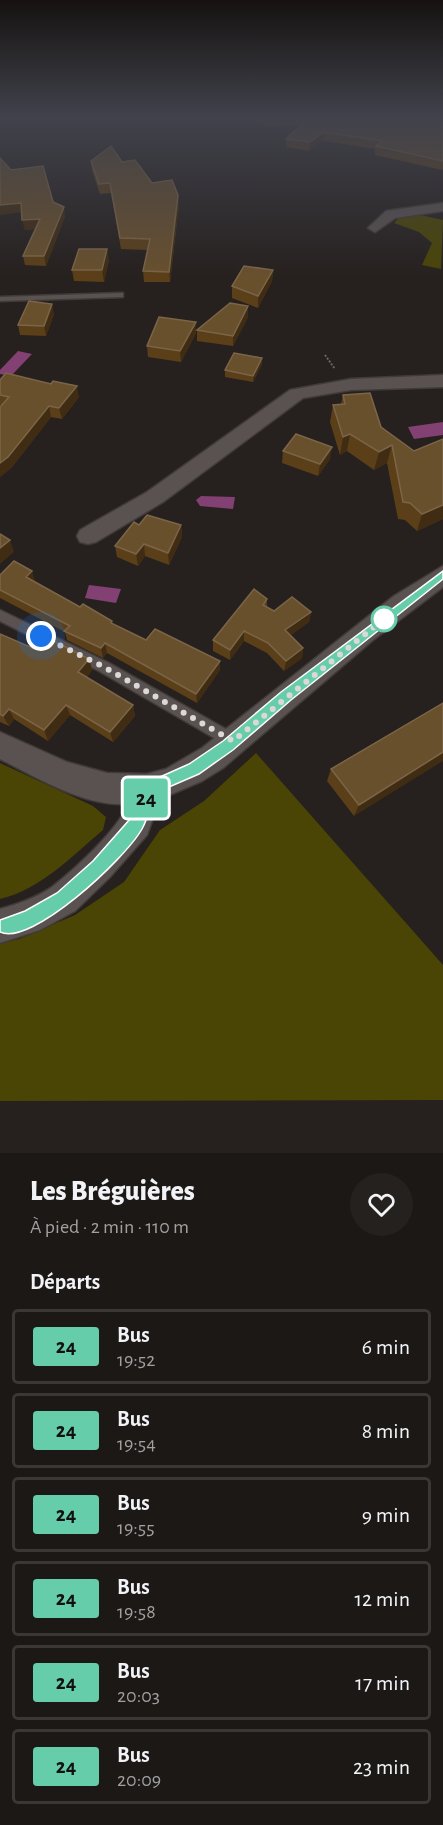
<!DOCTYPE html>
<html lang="fr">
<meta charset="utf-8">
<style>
body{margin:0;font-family:"Alegreya Sans",sans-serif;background:#25211f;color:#f1f3f6;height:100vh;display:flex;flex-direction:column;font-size:22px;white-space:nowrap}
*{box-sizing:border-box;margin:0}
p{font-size:20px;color:#a0a0a1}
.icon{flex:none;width:33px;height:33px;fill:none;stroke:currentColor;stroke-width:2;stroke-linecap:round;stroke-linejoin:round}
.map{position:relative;height:1153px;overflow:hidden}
.sheet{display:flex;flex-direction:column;background:#1c1816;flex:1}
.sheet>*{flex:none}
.badge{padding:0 12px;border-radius:4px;font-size:21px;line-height:39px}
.you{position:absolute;width:30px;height:30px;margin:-15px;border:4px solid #fff;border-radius:50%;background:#1a73e8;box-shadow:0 0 0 9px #1a73e833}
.map>.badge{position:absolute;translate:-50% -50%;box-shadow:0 0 0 3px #fff}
h2{padding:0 30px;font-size:22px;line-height:54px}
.round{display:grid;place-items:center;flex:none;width:63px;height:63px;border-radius:32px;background:#25211f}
.head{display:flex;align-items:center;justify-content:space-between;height:102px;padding:0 30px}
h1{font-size:28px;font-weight:800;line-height:45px}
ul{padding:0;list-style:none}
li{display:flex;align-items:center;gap:18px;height:75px;margin:0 12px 9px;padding:0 18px;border:3px solid #3a3735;border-radius:6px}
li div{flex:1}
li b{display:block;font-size:22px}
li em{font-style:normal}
li .badge{min-width:66px;font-weight:700;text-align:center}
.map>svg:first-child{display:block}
.green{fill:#4a4505}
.water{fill:#834073}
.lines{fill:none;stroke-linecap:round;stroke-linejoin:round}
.lane-casing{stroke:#403b3a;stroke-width:3}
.street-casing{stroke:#403b3a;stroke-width:3}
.path{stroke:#6a6463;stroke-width:2;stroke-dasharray:2 1.5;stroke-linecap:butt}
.lane{fill:#595250;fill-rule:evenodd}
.street{fill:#595250;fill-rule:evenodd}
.wall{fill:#5b3f18}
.shaded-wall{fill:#402c12}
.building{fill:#69502d;stroke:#7b6548;stroke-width:1.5}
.line{fill:#66cdaa;stroke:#fff;stroke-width:1.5}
.walk{stroke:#dcd8d7;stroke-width:6;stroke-dasharray:0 10.8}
.stop-dot{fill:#fff;stroke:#66cdaa;stroke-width:3}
</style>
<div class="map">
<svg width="443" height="1153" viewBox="0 0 443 1153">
<rect width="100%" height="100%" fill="#26201e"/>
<g class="green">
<path d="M411 213 443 220 441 269 422 265 432 243 419 232 394 223 400 217Z"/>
<path d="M256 753 443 965V1100L0 1101V943L19 939 75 915 124 882 160 830 204 801Z"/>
<path d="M0 763 93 806 106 817 103 830C72 856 40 890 0 899Z"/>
</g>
<g class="water">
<path d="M18 351 32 354 11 376 0 374V370Z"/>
<path d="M443 422V435L414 439 408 427Z"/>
<path d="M201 496 235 497 233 509 200 506 196 500Z"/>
<path d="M89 585 121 589 116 603 85 598Z"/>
</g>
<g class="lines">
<g class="lane-casing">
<g id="lane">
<path d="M120 293H123V297L0 301V297Z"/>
<path d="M0 610 109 663 238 736 240 741 238 746 233 748 228 746 99 671 0 621Z"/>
</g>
</g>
<g class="street-casing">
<g id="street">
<path d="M443 203V211L395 218 375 232 368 228 386 211Z"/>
<path d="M443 375V387L351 390 303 398 163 502 96 542 88 544 80 542 77 536 80 530 147 492 290 390 351 379Z"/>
<path d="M443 566V587L373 640 223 768 202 781 160 799 147 835 110 877 75 911 40 930 0 943V909C18 904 36 898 52 887 74 870 118 830 128 804 84 807 38 778 0 759V732L67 762 107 773 147 774 166 769 202 748 394 596Z"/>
</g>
</g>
<path class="path" d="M325 355 335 369"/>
<use href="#lane" class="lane"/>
<use href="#street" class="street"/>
</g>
<g class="wall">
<path d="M247 118H443V169L442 170 375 155V149L323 141 309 151 286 147V139L301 125 263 127V124L256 125 255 122H250Z"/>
<path d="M91 161 122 162 152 183 179 205 170 282H144L143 271 148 250 121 249 111 193 100 194 92 171Z"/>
<path d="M11 170 53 202 65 216 46 266 25 265 23 256 35 229 25 230 22 213Z"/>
<path d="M109 260 104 282 74 281 72 270Z"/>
<path d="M273 270 272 281 258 308 232 298V286Z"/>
<path d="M248 306V317L233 346 197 341V330Z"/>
<path d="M54 314 46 336 20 335 18 325Z"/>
<path d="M196 322V333L181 362 148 357 147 346Z"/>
<path d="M262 358V364L253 382 225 377V370Z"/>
<path d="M0 380 79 397 62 419 51 417 12 467 0 477V407L2 405H0Z"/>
<path d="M343 395 381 427 414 451 443 439V519L417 531 405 520 398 519 387 463 374 470 347 451 340 455 330 422 333 405 341 404Z"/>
<path d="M283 451 330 459 318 476 282 463Z"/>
<path d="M139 525H181L182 537 169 565 145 556 138 566 117 557 115 546Z"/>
<path d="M32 571 34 582 80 607 112 621 113 624 146 640 220 670 197 703 107 653 103 658 67 640 65 632 0 598V575Z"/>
<path d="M267 599V607L274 611 311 612 309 622 291 635 303 648 302 658 284 671 267 653 244 641 230 660 213 651V640Z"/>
<path d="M0 634 37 650 89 659 92 670 87 677 133 705 135 716 113 742 70 715 48 741 14 719 9 726 0 722Z"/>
<path d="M443 703 354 816 327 781 331 769Z"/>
</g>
<g class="shaded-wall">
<path d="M0 118H13L0 121Z"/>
<path d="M324 132 323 141 309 151 310 142Z"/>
<path d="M178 195 179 205 170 282 169 272Z"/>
<path d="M21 203 23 212 0 215V205Z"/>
<path d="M64 207 65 216 46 266 44 256Z"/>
<path d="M40 219 42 228 25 230 22 220Z"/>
<path d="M107 249 109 260 104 282 102 270Z"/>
<path d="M273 270 272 281 258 308V296Z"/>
<path d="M52 304 54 314 46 336 44 326Z"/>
<path d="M248 306V317L233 346V336Z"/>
<path d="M196 322V333L181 362 180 351Z"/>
<path d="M262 358V364L253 382V376Z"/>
<path d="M77 386 79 397 62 419 59 408Z"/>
<path d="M49 406 51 417 12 467 0 477V463Z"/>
<path d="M350 434 347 451 340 455 343 437Z"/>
<path d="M392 445 387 463 374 470 379 452Z"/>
<path d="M332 447 330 459 318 476 320 464Z"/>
<path d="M443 505V519L417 531 422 514Z"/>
<path d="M181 525 182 537 169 565 168 553Z"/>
<path d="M10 540 14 552 0 564V548Z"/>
<path d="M144 544 145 556 138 566 136 554Z"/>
<path d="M32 571 35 581 29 587 26 577Z"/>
<path d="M311 612 309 622 284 640 285 630Z"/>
<path d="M244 631V641L230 660V650Z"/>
<path d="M105 643 107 653 103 658 101 648Z"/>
<path d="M303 648 302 658 284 671 286 661Z"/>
<path d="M89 659 92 670 82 683 78 672Z"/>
<path d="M220 661V670L197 703 196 694Z"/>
<path d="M66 705 70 715 48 741 44 730Z"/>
<path d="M133 705 135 716 113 742 110 732Z"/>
<path d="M9 709 14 719 9 726 3 716Z"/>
<path d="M443 752V761L354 816 359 805Z"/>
</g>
<g class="building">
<path d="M264 118H288L264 119Z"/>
<path d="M309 118H443V161L376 146 382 141 324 132 310 142 286 139Z"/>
<path d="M111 146 122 162 135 160 152 183 172 180 178 195 169 272 143 271 150 239 120 238 110 183 99 184 91 161Z"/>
<path d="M0 158 11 170 43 166 53 202 64 207 44 256H23L40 219 22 220 21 203 0 205Z"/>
<path d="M79 249H107L102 270H72Z"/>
<path d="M244 266 273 270 258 296 232 286Z"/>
<path d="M29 301 52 304 44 326 18 325Z"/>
<path d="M230 303 248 306 233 336 197 330Z"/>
<path d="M159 317 196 322 180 351 147 346Z"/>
<path d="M234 353 262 358 253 376 225 370Z"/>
<path d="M6 373 51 384 53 381 77 386 59 408 49 406 8 457 0 463V407L9 397 0 395V380Z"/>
<path d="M370 393 381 427 414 451 443 439V505L422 514 410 503 403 502 392 445 379 452 350 434 343 437 333 405 345 404 343 395Z"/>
<path d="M296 434 332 447 320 464 283 451Z"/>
<path d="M147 515 181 525 168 553 144 544 136 554 115 546 134 522 139 525Z"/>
<path d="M0 534 10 540 0 548Z"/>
<path d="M14 561 32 571 26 577 80 607 83 604 112 621 111 623 146 640 155 629 220 661 196 694 105 643 101 648 64 631 70 626 0 590V575Z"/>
<path d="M254 589 267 599 263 605 274 611 292 597 311 612 285 630 303 648 286 661 268 643 244 631 230 650 213 640Z"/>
<path d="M0 634 37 650 50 639 89 659 78 672 133 705 110 732 66 705 44 730 9 709 3 716 0 714Z"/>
<path d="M443 703V752L359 805 331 769Z"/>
</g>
<linearGradient id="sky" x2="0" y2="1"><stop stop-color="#151210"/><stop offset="0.42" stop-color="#41424c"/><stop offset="1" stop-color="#41424c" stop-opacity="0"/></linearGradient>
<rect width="443" height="279" fill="url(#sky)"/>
<path class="line" d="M443 571V579L291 700 233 750 199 774 155 793C151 805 148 818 142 829 125 859 31 947 0 932V920L25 911 57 893 93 861 130 819 144 784 189 764 223 741 281 692Z"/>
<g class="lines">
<path class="walk" d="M41 636 104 667 233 741 384 619"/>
</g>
<circle class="stop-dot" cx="384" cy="619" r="12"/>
</svg>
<div class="you" style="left:41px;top:636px"></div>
<b class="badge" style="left:146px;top:798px;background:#66cdaa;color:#111">24</b>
</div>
<section class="sheet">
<div class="head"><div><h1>Les Bréguières</h1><p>À pied · 2 min · 110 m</p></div><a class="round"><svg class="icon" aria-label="heart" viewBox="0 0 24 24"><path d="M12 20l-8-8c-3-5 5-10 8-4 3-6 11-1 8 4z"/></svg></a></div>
<h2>Départs</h2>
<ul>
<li><span class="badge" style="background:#66cdaa;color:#111">24</span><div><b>Bus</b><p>19:52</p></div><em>6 min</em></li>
<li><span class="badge" style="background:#66cdaa;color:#111">24</span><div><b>Bus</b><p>19:54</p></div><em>8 min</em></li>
<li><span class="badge" style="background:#66cdaa;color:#111">24</span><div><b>Bus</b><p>19:55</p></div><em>9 min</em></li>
<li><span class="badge" style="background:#66cdaa;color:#111">24</span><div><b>Bus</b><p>19:58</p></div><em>12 min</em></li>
<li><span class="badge" style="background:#66cdaa;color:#111">24</span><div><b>Bus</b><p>20:03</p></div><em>17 min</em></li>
<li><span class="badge" style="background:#66cdaa;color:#111">24</span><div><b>Bus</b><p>20:09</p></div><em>23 min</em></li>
</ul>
</section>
